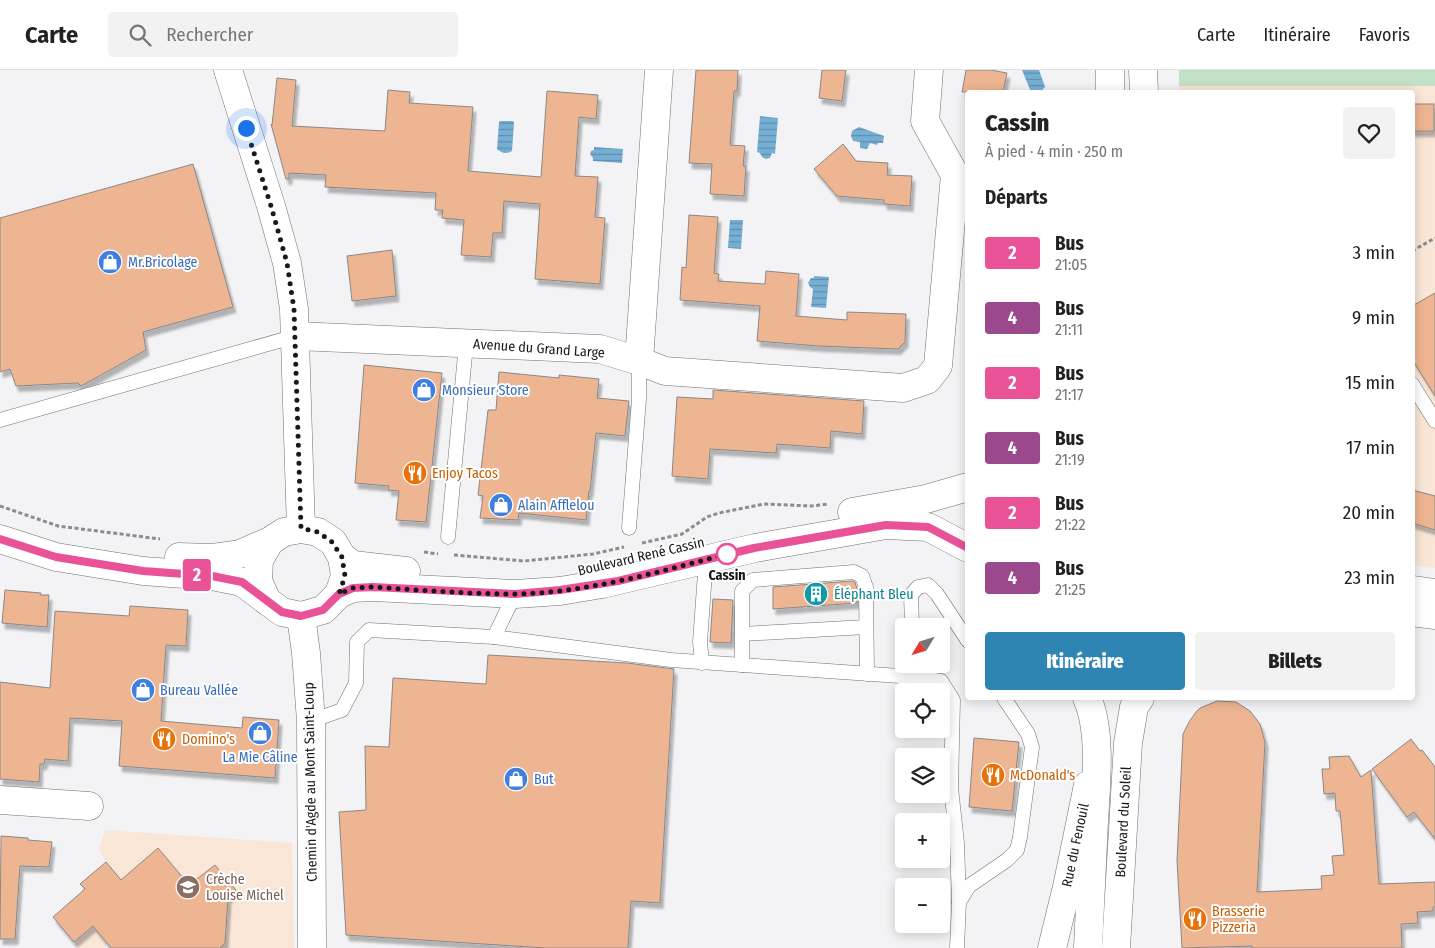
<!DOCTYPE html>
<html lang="fr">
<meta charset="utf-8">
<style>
body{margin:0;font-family:"Fira Sans Condensed",sans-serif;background:#f2f2f2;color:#222;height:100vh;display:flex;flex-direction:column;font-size:19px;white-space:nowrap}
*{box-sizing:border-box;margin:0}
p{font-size:16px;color:#767676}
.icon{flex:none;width:28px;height:28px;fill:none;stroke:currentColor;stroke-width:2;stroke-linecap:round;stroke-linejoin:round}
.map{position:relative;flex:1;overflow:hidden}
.side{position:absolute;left:965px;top:20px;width:450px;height:610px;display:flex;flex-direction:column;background:#fff;border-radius:5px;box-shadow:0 2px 12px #0003}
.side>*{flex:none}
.badge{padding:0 10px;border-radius:4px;font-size:18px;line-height:32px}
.needle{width:32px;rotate:232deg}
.fabs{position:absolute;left:895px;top:548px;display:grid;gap:10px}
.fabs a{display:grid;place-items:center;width:55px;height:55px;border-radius:5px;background:#fff;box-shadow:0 2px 12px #0003;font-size:25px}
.you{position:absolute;width:25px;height:25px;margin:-12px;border:4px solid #fff;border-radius:50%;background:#1a73e8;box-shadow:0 0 0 8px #1a73e833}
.map>.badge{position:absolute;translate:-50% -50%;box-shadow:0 0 0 2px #fff}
h2{padding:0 20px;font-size:19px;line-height:45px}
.round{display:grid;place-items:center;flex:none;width:52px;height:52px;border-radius:5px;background:#f2f2f2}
.head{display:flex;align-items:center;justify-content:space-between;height:85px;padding:0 20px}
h1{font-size:24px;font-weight:800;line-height:38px}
.action{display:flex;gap:10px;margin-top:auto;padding:10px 20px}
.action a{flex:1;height:58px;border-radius:5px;background:#2e84b3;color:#fff;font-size:20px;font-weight:800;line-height:58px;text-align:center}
.action a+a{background:#f2f2f2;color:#222}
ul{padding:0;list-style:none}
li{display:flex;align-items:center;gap:15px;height:65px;padding:0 20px}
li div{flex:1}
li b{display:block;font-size:19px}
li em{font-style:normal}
li .badge{min-width:55px;font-weight:700;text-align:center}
header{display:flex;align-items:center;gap:30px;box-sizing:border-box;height:70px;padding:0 25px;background:#fff;border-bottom:1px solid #e0e0e0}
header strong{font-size:24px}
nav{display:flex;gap:28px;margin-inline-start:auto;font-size:18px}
.search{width:350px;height:45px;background:#f2f2f2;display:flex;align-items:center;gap:12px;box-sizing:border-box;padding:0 18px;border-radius:5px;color:#767676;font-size:19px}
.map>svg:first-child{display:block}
.education{fill:#f9e6d6}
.park{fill:#c2e1c6}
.water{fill:url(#water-rules)}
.building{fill:#eeb592;stroke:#8a8887;filter:url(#shadow)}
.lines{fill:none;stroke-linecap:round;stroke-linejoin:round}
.service-casing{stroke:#707071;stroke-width:15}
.minor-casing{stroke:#707071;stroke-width:29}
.tertiary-casing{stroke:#707071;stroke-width:29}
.secondary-casing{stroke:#707071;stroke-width:29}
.path{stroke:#8c8c8d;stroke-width:3;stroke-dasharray:4 2.5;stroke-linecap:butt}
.service{stroke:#fff;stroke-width:14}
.minor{stroke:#fff;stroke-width:28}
.tertiary{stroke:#fff;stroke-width:28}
.secondary{stroke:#fff;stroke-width:28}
.line-casing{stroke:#fff;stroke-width:11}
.line{stroke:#ea5297;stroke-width:8}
.walk{stroke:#181818;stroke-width:5;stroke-dasharray:0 9}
.stop-dot{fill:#fff;stroke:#ea5297;stroke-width:2.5}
.labels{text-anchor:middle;stroke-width:4;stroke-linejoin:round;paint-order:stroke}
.shop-label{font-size:14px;fill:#366cbe;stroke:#fff;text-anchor:start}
.street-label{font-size:14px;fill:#181818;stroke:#fff}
.food-label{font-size:14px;fill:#c56008;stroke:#fff;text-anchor:start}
.stop-label{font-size:14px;font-weight:bold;fill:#181818;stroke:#fff}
.culture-label{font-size:14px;fill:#0d838f;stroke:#fff;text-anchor:start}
.education-label{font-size:14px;fill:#785e54;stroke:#fff;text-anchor:start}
</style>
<header>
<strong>Carte</strong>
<div class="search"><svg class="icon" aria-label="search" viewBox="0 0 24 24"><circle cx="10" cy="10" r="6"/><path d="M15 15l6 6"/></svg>Rechercher</div>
<nav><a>Carte</a><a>Itinéraire</a><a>Favoris</a></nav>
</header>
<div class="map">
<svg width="1435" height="878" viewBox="0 0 1435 878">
<defs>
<pattern id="water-rules" width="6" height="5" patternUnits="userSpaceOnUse" patternTransform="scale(1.25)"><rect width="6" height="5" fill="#76afd4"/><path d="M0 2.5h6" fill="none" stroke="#608dab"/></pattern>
<filter id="shadow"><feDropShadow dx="3" dy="5.5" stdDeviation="1" flood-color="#0004"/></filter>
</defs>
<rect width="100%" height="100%" fill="#f3f3f5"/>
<g class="education">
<path d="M1179 16H1435V498L1412 495V22H1180Z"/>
<path d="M105 760 292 773 294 878H142L125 860 104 878H79L53 847 85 819 80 814 106 792 99 779Z"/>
</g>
<rect class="park" x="1179" y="0" width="256" height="16"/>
<g class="water">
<path d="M1022 0H1039L1045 17C1042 21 1036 23 1031 22Z"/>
<path d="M760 46 778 48 775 84 772 83 770 88 766 89 762 87 760 83 757 82Z"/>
<path d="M500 51H513L514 53 512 81C507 84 502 84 497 79L499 52Z"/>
<path d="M859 57 884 66 883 73H878L877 75 870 73 867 79 860 78V72L853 71 851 66 852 61Z"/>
<path d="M594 77 623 79 622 93 593 91V88L590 84 591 81 594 80Z"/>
<path d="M730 150H743L741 179 728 178Z"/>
<path d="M814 206 829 207 826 238 811 237 813 219 810 217 808 213 811 208H814Z"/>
</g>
<g class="building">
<path d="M696 0H738L737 21H734L730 75 745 76 743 96H746L744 126 710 124 712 94 689 93Z"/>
<path d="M822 0H846L842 31 819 28Z"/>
<path d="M966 0H991L1007 3 1003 22H962Z"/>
<path d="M277 8 296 10 292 56 385 61 388 20 410 22 409 33 473 37 468 101 541 107 547 21 598 25 596 49 579 47 575 106 598 107 595 147 605 148 600 214 535 209 540 134 504 131 502 163H493L491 187 461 185 464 150 442 148 443 140H435L436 123 325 117 326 105 289 103V109H286L271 54 272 55Z"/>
<rect x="1412" y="34" width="22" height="27"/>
<path d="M843 74 856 91 888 93 887 105 912 106 910 136 884 134V130L837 126 814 99Z"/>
<path d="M193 94 233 237 143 262 146 280 81 316 78 313 16 316 10 299 0 302V148Z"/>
<path d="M689 145 718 147 714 203 719 204 718 211 765 214 766 201 799 204 796 246 847 250V242L906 244 905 272 898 279 819 276 757 271 760 236 680 230 682 197 686 198Z"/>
<path d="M392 180 396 226 352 231 347 186Z"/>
<path d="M1435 223V326L1412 289V236Z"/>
<path d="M364 295 442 303 426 452 396 450 399 421 388 420 389 416 355 413Z"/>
<path d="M499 302 559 308V305L599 309 597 328 629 331 625 366 596 363 590 421H589L586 450 519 443 518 450 480 448 483 426 478 425 488 340H496Z"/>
<path d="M713 320 864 331 862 364 831 361 830 378 777 374 776 383 710 379 708 409 672 406 677 327 713 329Z"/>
<path d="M1412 420 1435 426V460L1412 453Z"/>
<path d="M852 511 855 512 857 519V533L773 539V517Z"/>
<path d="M5 520 41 523 40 525H49L47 557 2 553Z"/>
<path d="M713 529 733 530 731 573 710 572Z"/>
<path d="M130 536 188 540 186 576 166 575 161 651 242 658 243 647 279 650 275 708 119 696 122 651 70 648 68 691 45 689 44 694H40L39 712 0 709V612L50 618 55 541 129 546Z"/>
<path d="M488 585 627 593 674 599 660 833 631 831 628 878H545L346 865 339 742 366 740 365 676 389 677 393 608 486 614Z"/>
<path d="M1217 631 1236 632 1250 641 1260 654 1265 672 1257 822 1322 819 1321 806 1334 805 1332 786 1344 785 1340 741H1336L1335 723 1324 724 1322 699H1330L1329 687 1349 686 1361 707 1371 700 1379 814 1435 812V837H1433V841L1417 842 1418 853 1401 854 1402 878H1252V876L1182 878 1177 791 1183 664 1189 652 1196 642 1200 638Z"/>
<path d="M974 668 1019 672 1012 741 969 737Z"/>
<path d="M1411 669 1420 681 1422 680 1435 697V769L1414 742 1407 747 1372 699Z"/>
<path d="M1 766 28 768V770L52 772 49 797 20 796 15 869H0Z"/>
<path d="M158 778 189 815 215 795 236 820 228 828 225 873 220 878H111L93 856 74 872 53 847 85 819 80 814 106 792 121 810Z"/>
</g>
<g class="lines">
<g class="service-casing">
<g id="service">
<path d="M1412 314 1435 351"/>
<path d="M0 350 296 266"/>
<path d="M629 458 639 329V291"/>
<path d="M448 467 466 274"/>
<path d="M515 524 494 567 671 590 914 607 941 611 953 630 951 718 957 773 959 832 957 878"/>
<path d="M912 556 911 525 918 517 928 515 937 524 968 571"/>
<path d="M742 564 866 557"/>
<path d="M702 593 700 572 706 489"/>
<path d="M742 595V521L753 510 854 502 862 506 866 517 867 604"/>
<path d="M311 651 342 640 356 613 357 572 369 560 494 567"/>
<path d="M959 832 969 816 1007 790 1017 780 1020 767 1032 677 1028 664 1004 628"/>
</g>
</g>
<g class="minor-casing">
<g id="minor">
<path d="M228 0 271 136 287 193 294 239 301 459"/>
<path d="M296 266 600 279 639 291 665 301 903 318 927 310 938 296 955 105 925 51 929 0"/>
<path d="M639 291 659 0"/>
<path d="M301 546 306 583 311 651 312 878"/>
<path d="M0 730 89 736"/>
<path d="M1052 878 1067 817 1088 715"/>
</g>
</g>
<g class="tertiary-casing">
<g id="tertiary">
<path d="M852 442 926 429 968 417"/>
<path d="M0 469 56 487 143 501 212 506 242 512 282 542 301 546 323 540 339 524 345 506 342 487 333 472 318 462 301 459 284 462 270 471 259 490 258 511 267 531"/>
<path d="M179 487 211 488 240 484 270 471"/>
<path d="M342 487 353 495 406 501"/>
<path d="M1412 520 1435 523"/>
<path d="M339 524 353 518 373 517 515 524 560 521 602 514 755 478 886 455 928 457 968 478"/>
<path d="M1412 542 1435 545"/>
</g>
</g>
<g class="secondary-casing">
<g id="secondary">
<path d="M1110 0V22"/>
<path d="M1143 0 1144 22"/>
<path d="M1087 628C1102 661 1096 716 1094 752 1092 794 1090 836 1088 878"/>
<path d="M1116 878 1128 673 1134 637 1140 628"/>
</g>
</g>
<g class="path">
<path d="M1412 181 1435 168"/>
<path d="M0 436 58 456 160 469"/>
<path d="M642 473 682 464 707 447 719 443 764 434 811 436 828 434"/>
<path d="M424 482 438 484"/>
<path d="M454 485 524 491 593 484 624 477"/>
</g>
<use href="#service" class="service"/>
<use href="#minor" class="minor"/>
<use href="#tertiary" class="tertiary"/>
<use href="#secondary" class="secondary"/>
</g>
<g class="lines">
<g class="line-casing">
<path id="line" d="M0 469 56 487 143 501 212 506 242 512 282 542 301 546 323 540 339 524 353 518 373 517 515 524 560 520 618 511 754 478 886 455 928 457 968 478"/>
</g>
<use href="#line" class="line"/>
<path class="walk" d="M246 58 271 136 287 193 294 239 301 458 318 462 332 472 342 487 345 506 339 524 353 518 373 517C420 520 467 524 514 524 586 523 658 502 727 484"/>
</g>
<defs>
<g id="shop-disc" transform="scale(1.25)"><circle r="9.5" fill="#3f7fe0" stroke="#fff"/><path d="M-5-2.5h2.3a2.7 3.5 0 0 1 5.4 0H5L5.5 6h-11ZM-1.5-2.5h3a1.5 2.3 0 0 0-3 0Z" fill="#fff"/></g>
<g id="restaurant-disc" transform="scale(1.25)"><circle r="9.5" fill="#e8710a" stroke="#fff"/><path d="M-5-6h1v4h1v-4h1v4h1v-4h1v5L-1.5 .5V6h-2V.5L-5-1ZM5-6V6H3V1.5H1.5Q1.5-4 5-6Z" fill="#fff"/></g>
<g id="building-disc" transform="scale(1.25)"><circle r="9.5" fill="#0f9aa8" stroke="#fff"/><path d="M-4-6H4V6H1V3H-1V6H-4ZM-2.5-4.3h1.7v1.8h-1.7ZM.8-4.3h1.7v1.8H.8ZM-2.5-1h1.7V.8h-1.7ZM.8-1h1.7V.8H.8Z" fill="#fff"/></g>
<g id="school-disc" transform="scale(1.25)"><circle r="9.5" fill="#8d6e63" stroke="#fff"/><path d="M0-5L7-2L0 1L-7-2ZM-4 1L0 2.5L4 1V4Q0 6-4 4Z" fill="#fff"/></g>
</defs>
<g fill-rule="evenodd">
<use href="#shop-disc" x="110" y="192"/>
<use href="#shop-disc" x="424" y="320"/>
<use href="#restaurant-disc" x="415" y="403"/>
<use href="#shop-disc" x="501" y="435"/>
<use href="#building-disc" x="816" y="524"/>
<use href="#shop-disc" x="143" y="620"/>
<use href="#shop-disc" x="260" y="663"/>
<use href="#restaurant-disc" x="164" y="669"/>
<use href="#restaurant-disc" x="993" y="705"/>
<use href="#shop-disc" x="516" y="709"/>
<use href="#school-disc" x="188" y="817"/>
<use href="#restaurant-disc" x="1195" y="849"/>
</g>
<circle class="stop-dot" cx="727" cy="484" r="10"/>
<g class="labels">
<g class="shop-label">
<text x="128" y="197">Mr.Bricolage</text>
<text x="442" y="325">Monsieur Store</text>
<text x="518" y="440">Alain Afflelou</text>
<text x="160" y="625">Bureau Vallée</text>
<text x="260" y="692" text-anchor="middle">La Mie Câline</text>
<text x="534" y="714">But</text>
</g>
<g class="street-label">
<text transform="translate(539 278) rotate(4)" y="5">Avenue du Grand Large</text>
<text transform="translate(641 486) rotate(-13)" y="5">Boulevard René Cassin</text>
<text transform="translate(310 712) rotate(-91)" y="5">Chemin d'Agde au Mont Saint-Loup</text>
<text transform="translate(1123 752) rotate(-87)" y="5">Boulevard du Soleil</text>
<text transform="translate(1075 775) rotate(-78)" y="5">Rue du Fenouil</text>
</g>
<g class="food-label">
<text x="432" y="408">Enjoy Tacos</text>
<text x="182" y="674">Domino's</text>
<text x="1010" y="710">McDonald's</text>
<text x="1212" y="846">Brasserie<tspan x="1212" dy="16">Pizzeria</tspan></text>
</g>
<g class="stop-label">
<text x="727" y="510">Cassin</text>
</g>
<g class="culture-label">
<text x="834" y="529">Éléphant Bleu</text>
</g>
<g class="education-label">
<text x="206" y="814">Crèche<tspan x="206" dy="16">Louise Michel</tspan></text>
</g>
</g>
</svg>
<div class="fabs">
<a><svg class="needle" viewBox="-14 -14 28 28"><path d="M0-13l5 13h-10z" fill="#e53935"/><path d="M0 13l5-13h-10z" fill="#767676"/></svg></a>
<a><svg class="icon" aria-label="locate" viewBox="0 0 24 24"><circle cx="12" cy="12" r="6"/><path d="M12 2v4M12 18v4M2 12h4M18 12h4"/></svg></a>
<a><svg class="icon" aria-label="layers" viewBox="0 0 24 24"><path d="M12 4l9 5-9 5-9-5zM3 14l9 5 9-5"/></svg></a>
<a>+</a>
<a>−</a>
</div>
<div class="you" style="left:246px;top:58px"></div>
<b class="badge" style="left:197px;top:505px;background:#ea5297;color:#fff">2</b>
<section class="side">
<div class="head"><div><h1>Cassin</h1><p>À pied · 4 min · 250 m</p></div><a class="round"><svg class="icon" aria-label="heart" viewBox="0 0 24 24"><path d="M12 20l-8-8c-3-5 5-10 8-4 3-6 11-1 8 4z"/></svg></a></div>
<h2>Départs</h2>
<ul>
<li><span class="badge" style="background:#ea5297;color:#fff">2</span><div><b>Bus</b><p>21:05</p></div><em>3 min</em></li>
<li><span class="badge" style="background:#9c488c;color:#fff">4</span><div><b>Bus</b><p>21:11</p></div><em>9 min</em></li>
<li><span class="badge" style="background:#ea5297;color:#fff">2</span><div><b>Bus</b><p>21:17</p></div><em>15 min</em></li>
<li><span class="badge" style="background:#9c488c;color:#fff">4</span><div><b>Bus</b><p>21:19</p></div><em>17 min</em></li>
<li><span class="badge" style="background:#ea5297;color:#fff">2</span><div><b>Bus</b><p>21:22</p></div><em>20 min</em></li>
<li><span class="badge" style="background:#9c488c;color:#fff">4</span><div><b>Bus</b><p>21:25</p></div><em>23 min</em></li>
</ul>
<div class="action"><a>Itinéraire</a><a>Billets</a></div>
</section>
</div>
